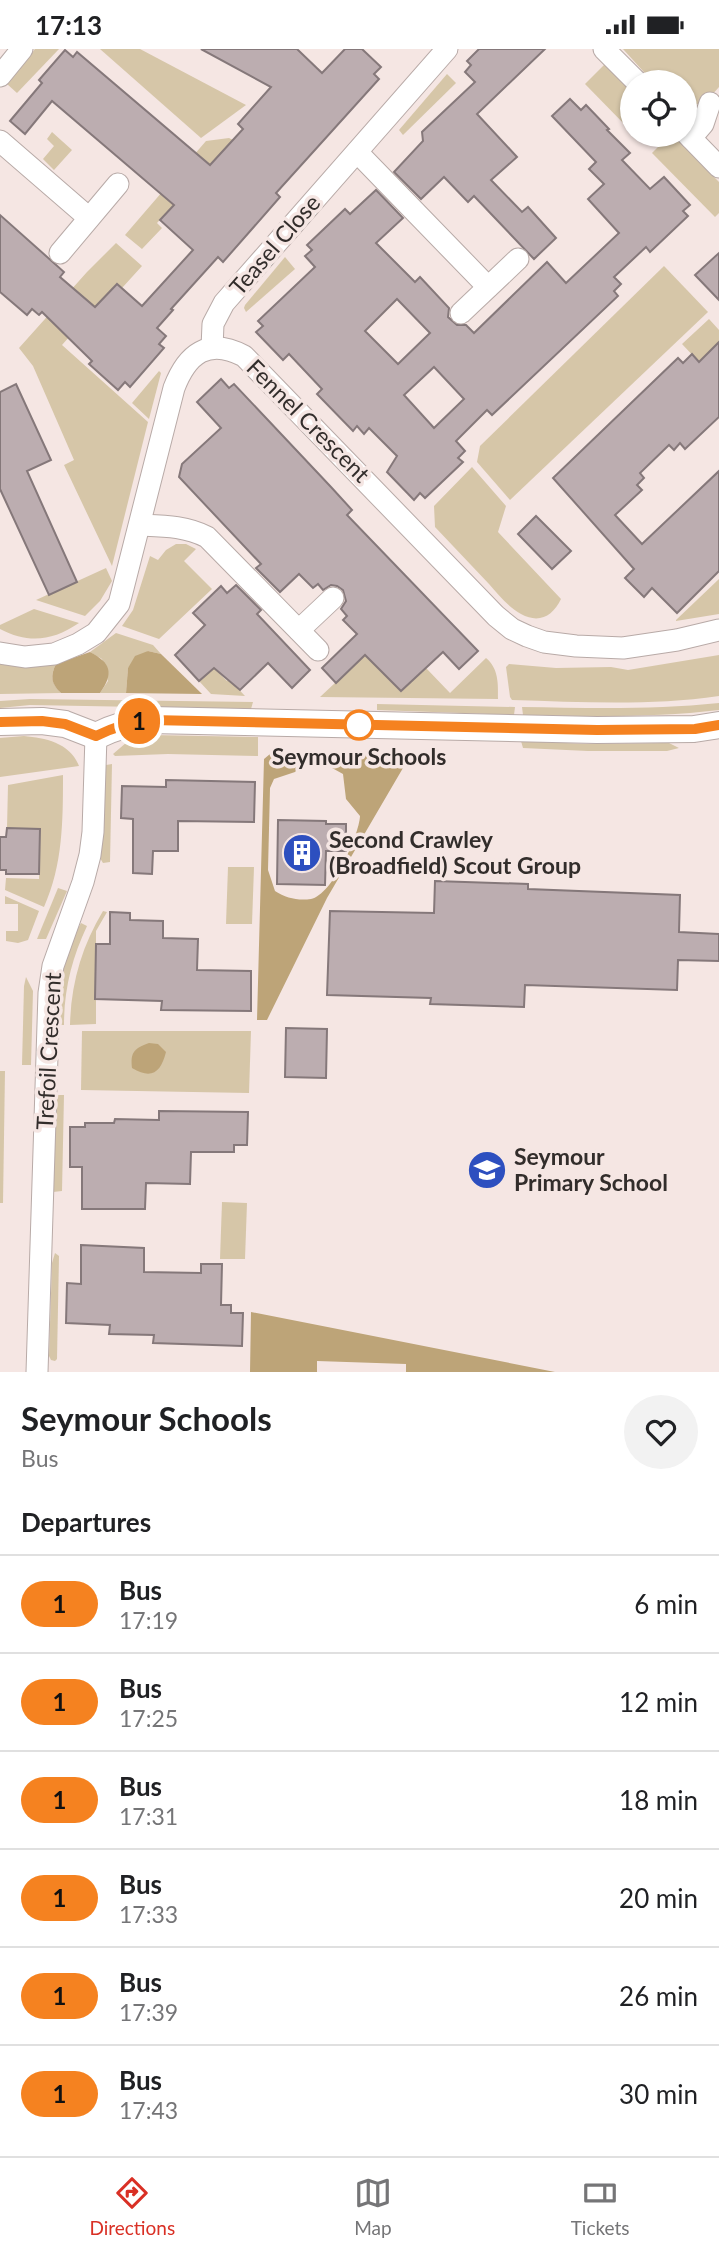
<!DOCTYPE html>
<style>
body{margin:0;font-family:Lato,sans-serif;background:#f2f2f2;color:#202124;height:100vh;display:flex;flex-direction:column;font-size:26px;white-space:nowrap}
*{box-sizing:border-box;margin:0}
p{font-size:23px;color:#757577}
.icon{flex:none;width:38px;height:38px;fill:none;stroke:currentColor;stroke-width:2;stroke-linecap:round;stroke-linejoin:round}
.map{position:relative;height:1323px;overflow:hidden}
.side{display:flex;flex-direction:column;background:#fff;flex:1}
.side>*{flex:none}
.badge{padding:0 14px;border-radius:23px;font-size:24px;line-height:46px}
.fabs{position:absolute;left:620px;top:21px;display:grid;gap:14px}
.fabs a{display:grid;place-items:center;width:77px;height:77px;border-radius:50%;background:#fff;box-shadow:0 2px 5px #0004;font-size:35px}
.map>.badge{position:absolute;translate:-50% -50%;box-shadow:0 0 0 4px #fff}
h2{padding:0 21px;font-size:26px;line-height:63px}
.round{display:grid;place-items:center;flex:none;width:74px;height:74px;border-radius:37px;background:#f2f2f2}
.headline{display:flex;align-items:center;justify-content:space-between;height:119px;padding:0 21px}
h1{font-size:33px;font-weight:700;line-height:52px}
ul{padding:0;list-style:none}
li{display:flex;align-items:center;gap:21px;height:98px;padding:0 21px;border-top:2px solid #e0e0e0}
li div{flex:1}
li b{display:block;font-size:26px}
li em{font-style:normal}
li .badge{min-width:77px;font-weight:700;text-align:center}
.status{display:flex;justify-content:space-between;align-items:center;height:49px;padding:0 35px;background:#fff;direction:ltr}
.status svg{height:19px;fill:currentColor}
.dock{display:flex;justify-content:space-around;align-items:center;height:98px;border-top:2px solid #e0e0e0;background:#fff;font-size:19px;color:#757577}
.dock a{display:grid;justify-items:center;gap:4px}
.dock .on{color:#d93025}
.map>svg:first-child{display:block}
.green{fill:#d6c6a8}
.forest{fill:#bda478}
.building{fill:#bcadb0;stroke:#85787a;stroke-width:2;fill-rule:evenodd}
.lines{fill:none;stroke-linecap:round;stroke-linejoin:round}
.minor-casing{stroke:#b8aaa7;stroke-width:23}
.tertiary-casing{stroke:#b8aaa7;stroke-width:28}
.minor{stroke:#fff;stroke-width:21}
.tertiary{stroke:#fff;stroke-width:26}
.line-casing{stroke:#fff;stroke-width:16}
.line{stroke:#f58220;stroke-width:10}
.stop-dot{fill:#fff;stroke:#f58220;stroke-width:3.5}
.labels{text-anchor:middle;stroke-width:7;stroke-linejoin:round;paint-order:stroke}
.street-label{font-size:23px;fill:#322d2b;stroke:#f5e6e3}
.stop-label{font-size:23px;font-weight:bold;fill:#322d2b;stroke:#f5e6e3}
.poi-label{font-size:23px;font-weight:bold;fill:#322d2b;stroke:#f5e6e3;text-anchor:start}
</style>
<div class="status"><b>17:13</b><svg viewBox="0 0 49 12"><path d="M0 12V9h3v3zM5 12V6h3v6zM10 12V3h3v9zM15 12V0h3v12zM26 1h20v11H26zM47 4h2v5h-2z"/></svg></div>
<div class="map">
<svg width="719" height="1323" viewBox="0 0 719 1323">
<rect width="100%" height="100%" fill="#f5e6e3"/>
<g class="green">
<path d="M35 0H59L17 44 7 35Z"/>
<path d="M100 0H140L246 56 201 89Z"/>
<path d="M623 0H719V38C708 50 701 58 684 56V33H653Z"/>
<path d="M605 15 632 43V75L628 79 585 35Z"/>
<path d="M447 25 456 34 403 86 399 81Z"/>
<path d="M52 83 72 101 54 121 43 110 54 97 47 90Z"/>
<path d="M670 86H673L719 133V164L715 168 652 104Z"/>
<path d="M229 89 233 91 157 174 162 179 142 200 125 186 206 92Z"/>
<path d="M116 194 142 217 122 239 116 235 62 296 148 373 112 517 64 416 74 411 33 317 19 299 87 223Z"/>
<path d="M285 208 295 220 246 263 244 259 245 256Z"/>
<path d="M664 217 708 263 510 451 477 413 480 397Z"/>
<path d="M709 270 719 281V308L711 301 699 313 682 295Z"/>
<path d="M159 322 161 324 149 370 132 354Z"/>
<path d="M472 418 506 457 498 483 561 550C553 567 539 575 521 565 509 559 498 545 489 535 471 516 453 497 435 478L434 457Z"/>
<path d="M176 495H186L196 500 184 512 212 540 159 590 122 577 133 561 150 507 158 511 166 501Z"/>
<path d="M106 519 112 532 100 552 85 567 36 551Z"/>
<path d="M719 530V565L676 572V571Z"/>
<path d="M34 560 79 574C52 592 29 595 0 580V576Z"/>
<path d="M116 584 153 596 161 605 148 602 128 619 126 644H100L108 632 102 610 90 603Z"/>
<path d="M366 605 401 643 426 619 450 644 486 609C499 620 498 635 498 650L320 648Z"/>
<path d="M719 606V647C650 657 582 653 512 651L510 648 506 618 509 615 556 619 611 618 628 621Z"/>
<path d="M0 614 56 615C50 627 51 634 61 644L0 645Z"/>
<path d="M216 616 221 622 220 625 227 632 229 630 245 647 211 645 199 632Z"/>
<path d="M30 650 253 653 251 660 30 656 0 659V652Z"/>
<path d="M719 654V661C654 669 588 667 523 666L522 658C588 659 653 661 719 654Z"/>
<path d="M377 655 515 658 514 666 377 661Z"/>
<path d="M151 686 258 688V707L168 705 115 707 113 705 127 693Z"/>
<path d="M24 687C46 689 70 694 79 717L0 728V689Z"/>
<path d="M521 692 588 695 662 694H669L679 699 667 702H588L523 699Z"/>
<path d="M112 715 110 813 103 814 100 809 104 721 106 716Z"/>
<path d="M63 726C63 771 63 816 44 858L5 841 6 829 39 830 40 781 7 779 8 736Z"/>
<path d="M228 818H254L252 875H226Z"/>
<path d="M58 839 67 842 46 890H37Z"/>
<path d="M5 847 39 862 28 891 18 894 6 892V882H18V855H5Z"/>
<path d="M103 862 107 863 96 882V975L70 976C71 934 82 897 103 862Z"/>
<path d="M81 874 87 877C72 909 64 940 64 976H56C59 938 62 909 81 874Z"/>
<path d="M26 928 33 942 31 1016H22L24 937Z"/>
<path d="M82 982H251L249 1044 81 1041Z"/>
<path d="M0 1022H5L3 1154H0Z"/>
<path d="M55 1046H64L62 1142 53 1143Z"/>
<path d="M222 1153 247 1154 245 1210H220Z"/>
<path d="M55 1204 59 1207 57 1310 55 1312 51 1311 49 1307 52 1214Z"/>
</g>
<g class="forest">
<path d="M148 602 161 605 202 645 126 644 128 619 135 607Z"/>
<path d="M90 603C111 614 114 624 100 644H61C51 635 50 627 56 615Z"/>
<path d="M270 705 297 706 303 714 295 723 274 730 270 739 268 821 275 842C286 849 298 852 311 850 332 846 359 787 360 767L346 750 343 725 323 714 329 706 410 707 327 849 267 971H257L264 710Z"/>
<path d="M149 994 158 995 166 1003C161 1023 152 1031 132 1019 130 1004 134 999 149 994Z"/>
<path d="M251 1263 555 1323H406V1315L317 1312V1323H250Z"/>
</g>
<g class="building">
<path d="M201 0H297L322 24 345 0H362L381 18 374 25 379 30 276 144 280 148 223 213 218 208 171 260 173 261 157 279 166 287 159 295 164 299 130 338 125 333 118 341 89 315 92 312 42 263 39 266 32 260 27 266 0 243V166L64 223 60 228 95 258 117 235 142 257 193 201 160 171 174 156 52 52 25 85 10 72 42 34 39 31 65 1 73 8 77 3 210 116 243 80 238 75 271 38Z"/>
<path d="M479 0H545L477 65 517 108 491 131 522 163 528 158 556 189 534 210 474 147 468 153 444 128 421 150 394 123 423 92 422 83 475 33 465 23 471 16 467 12Z"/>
<path d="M570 50 581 61 586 56 609 80 607 81 630 104 622 111 650 140 664 128 690 156 683 162 688 167 650 203 646 198 614 228 621 235 614 242 618 247 492 366 487 361 456 392 465 402 458 409 463 413 425 449 420 444 414 451 387 423 397 407 369 379 364 385 357 377 353 382 317 345 322 340 289 305 283 311 256 283 263 277 258 272 315 218 305 207 312 201 307 196 345 160 350 165 376 141 403 169 376 194 415 233 420 228 449 259 448 268 457 276H466L474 284 547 213 566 234 619 184 588 150 604 135 589 120 596 113 552 67ZM397 250 430 284 398 315 365 282ZM434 318 464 350 434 379 404 346Z"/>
<path d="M719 204V251L695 226Z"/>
<path d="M719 293V368L685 400 680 394 674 401 669 396 640 424 644 429 637 436 642 441 615 466 642 495 719 422V522L677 564 652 539 644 548 625 529 634 520 553 429 678 309 683 314 692 305 699 313Z"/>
<path d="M221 330 229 339 234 335 331 438 352 461 347 466 478 602 459 620 443 603 401 642 365 606 336 634 322 619 357 585 343 571 347 567 341 560 346 552 343 541 337 537 331 536 323 541 318 535 313 539 299 525 280 543 256 519 261 515 179 428 182 415 221 379 197 353Z"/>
<path d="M16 335 51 411 27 422 77 533 49 546 0 440V343Z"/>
<path d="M536 467 571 502 552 520 518 485Z"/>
<path d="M236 536 261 561 257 565 310 621 292 639 268 614 240 641 214 619 199 632 175 606 205 576 193 564 221 537 227 544Z"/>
<path d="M166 731 255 733 254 773 178 772V802H153L152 825 133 824V770L121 769 122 737 166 738Z"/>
<path d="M278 771 326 772V775H346V802H326L325 836 277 835Z"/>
<path d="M7 779 40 780 39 825H6V821H0V788H6Z"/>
<path d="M435 832 528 835V840L680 846 679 883 719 885V912L678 911 677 941 525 936 524 958 430 955 431 949 327 946 330 862 434 864Z"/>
<path d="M110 863 130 864V871L163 872V889L198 890 197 921 251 922V962L161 961 162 952 95 950 96 895H110Z"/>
<path d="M286 979 327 980 326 1029 285 1028Z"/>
<path d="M159 1062 248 1063 247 1096H234V1103H191L190 1135 146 1134 145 1160H82V1118H70V1078H85V1074H114L115 1070 159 1071Z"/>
<path d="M81 1196 144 1199V1223L201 1224V1215H222L221 1256H231V1264H243L242 1297 153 1294 154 1286 109 1285 110 1276 66 1274 67 1234 81 1235Z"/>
</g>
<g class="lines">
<g class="minor-casing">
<g id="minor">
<path d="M604 0 637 33"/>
<path d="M0 27 22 0"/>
<path d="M684 82 719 118"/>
<path d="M691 89 703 75 710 54"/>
<path d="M0 92 89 169"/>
<path d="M357 103 488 238"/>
<path d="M60 204 118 135"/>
<path d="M461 264 518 210"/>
<path d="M212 299 213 275 224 254 447 0"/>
<path d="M140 476C164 477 186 477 207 488L318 601"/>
<path d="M299 581 333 549"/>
<path d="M0 604 25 608 54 605 78 595 96 584 119 555 174 339C187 305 208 288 244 307L496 567 512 580 527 587 544 593 576 597 623 599 677 591 719 581"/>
<path d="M37 1323 49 944 53 917 83 833 90 806 93 783 96 687"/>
</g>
</g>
<g class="tertiary-casing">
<path id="tertiary" d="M0 673 42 672 65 675 96 687C114 678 131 673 151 671L597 681 694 680 719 676"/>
</g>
<use href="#minor" class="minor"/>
<use href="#tertiary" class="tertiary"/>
</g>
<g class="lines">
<g class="line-casing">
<path id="line" d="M0 673 42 672 65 675 96 687C114 678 131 673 151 671L597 681 695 680 719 676"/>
</g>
<use href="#line" class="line"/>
</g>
<defs>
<g id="building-disc" transform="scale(2.0125)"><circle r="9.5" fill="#2d4fbf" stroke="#f5e6e3"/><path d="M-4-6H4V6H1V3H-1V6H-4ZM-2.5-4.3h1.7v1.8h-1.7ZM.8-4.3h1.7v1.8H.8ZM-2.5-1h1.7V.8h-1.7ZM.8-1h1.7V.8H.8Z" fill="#fff"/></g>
<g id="school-disc" transform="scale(2.0125)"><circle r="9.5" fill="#2d4fbf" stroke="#f5e6e3"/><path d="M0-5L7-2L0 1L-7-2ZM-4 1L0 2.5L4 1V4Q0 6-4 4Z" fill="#fff"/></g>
</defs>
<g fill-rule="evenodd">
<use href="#building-disc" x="302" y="804"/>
<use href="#school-disc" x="487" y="1121"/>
</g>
<circle class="stop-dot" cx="359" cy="676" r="14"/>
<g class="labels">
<g class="street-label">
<text transform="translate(275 196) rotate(-49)" y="8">Teasel Close</text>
<text transform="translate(308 372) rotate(45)" y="8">Fennel Crescent</text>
<text transform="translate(49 1002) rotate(-87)" y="8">Trefoil Crescent</text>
</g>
<g class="stop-label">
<text x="359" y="716">Seymour Schools</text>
</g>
<g class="poi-label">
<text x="329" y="799">Second Crawley<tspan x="329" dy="26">(Broadfield) Scout Group</tspan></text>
<text x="514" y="1116">Seymour<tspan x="514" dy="26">Primary School</tspan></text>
</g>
</g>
</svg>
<div class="fabs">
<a><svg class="icon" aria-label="locate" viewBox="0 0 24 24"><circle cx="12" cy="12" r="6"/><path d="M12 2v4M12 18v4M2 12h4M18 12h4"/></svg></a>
</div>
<b class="badge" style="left:139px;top:672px;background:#f58220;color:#111">1</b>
</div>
<section class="side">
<div class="headline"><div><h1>Seymour Schools</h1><p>Bus</p></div><a class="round"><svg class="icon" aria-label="heart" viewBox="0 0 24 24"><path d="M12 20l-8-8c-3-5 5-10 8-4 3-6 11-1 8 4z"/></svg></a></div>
<h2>Departures</h2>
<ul>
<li><span class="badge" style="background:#f58220;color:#111">1</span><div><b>Bus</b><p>17:19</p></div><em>6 min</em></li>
<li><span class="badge" style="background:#f58220;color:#111">1</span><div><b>Bus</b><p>17:25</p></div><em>12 min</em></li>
<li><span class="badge" style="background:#f58220;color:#111">1</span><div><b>Bus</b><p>17:31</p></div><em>18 min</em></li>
<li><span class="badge" style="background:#f58220;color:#111">1</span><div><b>Bus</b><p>17:33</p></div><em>20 min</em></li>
<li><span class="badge" style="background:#f58220;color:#111">1</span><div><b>Bus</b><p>17:39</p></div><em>26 min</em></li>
<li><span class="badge" style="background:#f58220;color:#111">1</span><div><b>Bus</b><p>17:43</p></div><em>30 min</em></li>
</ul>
</section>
<nav class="dock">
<a class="on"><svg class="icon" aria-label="directions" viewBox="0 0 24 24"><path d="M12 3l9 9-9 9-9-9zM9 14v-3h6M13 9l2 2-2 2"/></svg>Directions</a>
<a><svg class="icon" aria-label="map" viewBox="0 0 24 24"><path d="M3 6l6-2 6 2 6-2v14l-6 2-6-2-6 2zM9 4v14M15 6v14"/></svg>Map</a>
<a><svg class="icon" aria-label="tickets" viewBox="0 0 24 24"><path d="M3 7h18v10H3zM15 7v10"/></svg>Tickets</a>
</nav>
